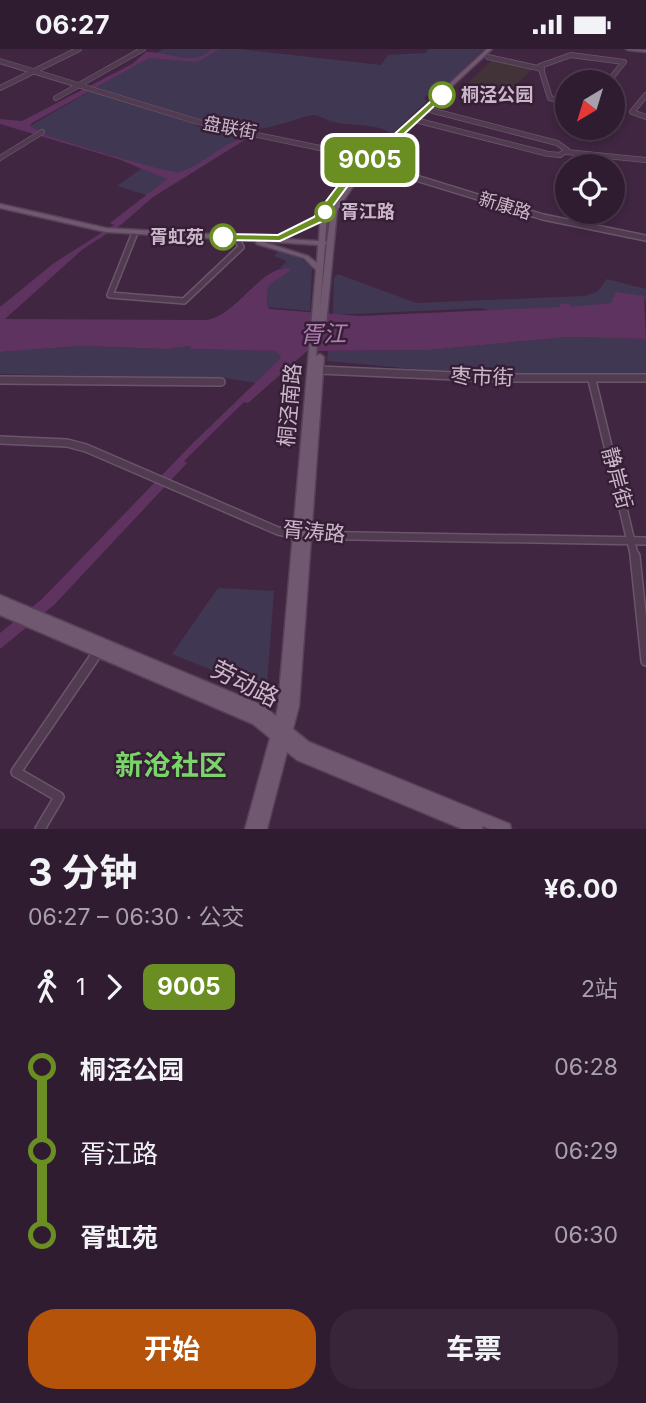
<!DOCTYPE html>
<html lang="zh">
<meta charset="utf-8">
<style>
body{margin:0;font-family:Inter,"Noto Sans SC",sans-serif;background:#382539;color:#f1f3f6;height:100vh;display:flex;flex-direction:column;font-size:26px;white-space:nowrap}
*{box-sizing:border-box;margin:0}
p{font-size:23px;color:#a8a1ab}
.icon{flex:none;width:38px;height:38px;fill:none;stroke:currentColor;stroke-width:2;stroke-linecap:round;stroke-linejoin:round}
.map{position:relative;height:780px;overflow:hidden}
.drawer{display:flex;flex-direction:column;background:#301c31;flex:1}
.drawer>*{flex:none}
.badge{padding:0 14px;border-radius:10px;font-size:24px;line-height:46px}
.needle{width:46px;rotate:218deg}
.controls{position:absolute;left:555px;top:21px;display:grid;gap:14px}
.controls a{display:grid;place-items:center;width:70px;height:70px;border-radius:50%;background:#301c31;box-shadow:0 4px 10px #0003,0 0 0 2px #4b3a4d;font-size:35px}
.map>.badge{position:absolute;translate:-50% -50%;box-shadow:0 0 0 4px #fff}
.legs{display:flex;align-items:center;gap:10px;height:77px;padding:0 28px;font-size:23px}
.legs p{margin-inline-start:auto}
.head{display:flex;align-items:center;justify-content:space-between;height:119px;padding:0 28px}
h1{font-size:38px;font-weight:700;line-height:52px}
.cta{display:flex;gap:14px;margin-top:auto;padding:14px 28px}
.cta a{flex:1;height:80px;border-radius:28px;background:#b45309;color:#fff;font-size:28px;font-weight:700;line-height:80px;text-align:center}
.cta a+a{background:#382539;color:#f1f3f6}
ul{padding:0 28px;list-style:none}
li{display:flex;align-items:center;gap:24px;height:84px;font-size:26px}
li i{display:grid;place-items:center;width:10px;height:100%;margin:0 9px;background:currentColor}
li i::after{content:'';width:18px;height:18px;margin:-9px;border:5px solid;border-radius:50%;background:#301c31}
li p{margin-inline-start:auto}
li:first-child i{background:linear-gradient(#0000 50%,currentColor 0)}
li:last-child i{background:linear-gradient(currentColor 50%,#0000 0)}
.status{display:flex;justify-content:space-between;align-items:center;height:49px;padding:0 35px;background:#301c31;direction:ltr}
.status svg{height:19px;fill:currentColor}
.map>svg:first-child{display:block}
.medical{fill:#423339}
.green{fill:#403852}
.water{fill:#5e335f}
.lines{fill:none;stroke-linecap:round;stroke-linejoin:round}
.minor-far3-casing{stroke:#6b556b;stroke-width:6}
.minor-far2-casing{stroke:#6b556b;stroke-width:8}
.minor-far1-casing{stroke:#6b556b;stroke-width:10}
.minor-casing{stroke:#6b556b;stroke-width:12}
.major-casing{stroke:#574157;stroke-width:3}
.minor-far3{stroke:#513b51;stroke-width:4.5}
.minor-far2{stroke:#513b51;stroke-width:5}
.minor-far1{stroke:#513b51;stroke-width:7}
.minor{stroke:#513b51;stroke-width:9}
.major{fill:#705970;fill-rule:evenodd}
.line-1{fill:#6b8e23;stroke:#fff;stroke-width:2}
.stop-1-dot{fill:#fff;stroke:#6b8e23;stroke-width:3.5}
.labels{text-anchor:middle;stroke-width:5;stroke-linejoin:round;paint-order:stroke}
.far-stop-label{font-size:18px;font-weight:bold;fill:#cbb7ca;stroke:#361f36;text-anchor:start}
.far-street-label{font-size:18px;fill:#cbb7ca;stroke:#361f36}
.street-label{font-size:21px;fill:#cbb7ca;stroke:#361f36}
.water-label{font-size:23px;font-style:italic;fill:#b17fb2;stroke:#361f36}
.near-street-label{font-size:24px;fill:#cbb7ca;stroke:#361f36}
.near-neighbourhood-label{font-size:28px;font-weight:bold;fill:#79d469;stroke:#361f36}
</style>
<div class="status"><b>06:27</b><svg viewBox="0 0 49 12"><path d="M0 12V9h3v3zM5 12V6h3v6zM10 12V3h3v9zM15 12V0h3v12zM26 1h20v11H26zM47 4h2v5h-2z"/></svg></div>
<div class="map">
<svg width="646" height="780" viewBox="0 0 646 780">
<rect width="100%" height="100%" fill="#402641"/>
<path class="medical" d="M493 10 533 20 507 44 468 34Z"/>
<g class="green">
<path d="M163 0H239L381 16 388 6 426 4 428 0H484L449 34 442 33 424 49 427 52 392 85C375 73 354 78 334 73 328 72 321 67 314 66 305 66 273 80 256 80 235 80 214 61 195 77L251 87 153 148 117 137 141 120 134 117 137 114 41 85 30 77Z"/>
<path d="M279 202 300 209 312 218 310 262 267 258 268 236 291 221 280 219 287 212 274 207Z"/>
<path d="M338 225 416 254 585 247 597 243 607 230 646 240V254L643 247 597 258H570L568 255H560L561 258 490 262 481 259 333 266 334 229Z"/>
<path d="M568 288 646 290V327L481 326 327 312 328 302 429 301Z"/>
<path d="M191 297 192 300 276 302 281 309 256 334 225 329 0 325V303L79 297 168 300Z"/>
<path d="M218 539 274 542 267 635 261 641 172 605Z"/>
</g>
<path class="water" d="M212 0H219L197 13 149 9 32 74 30 77 42 85C58 90 172 126 180 123 207 114 223 92 251 87L153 148 122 175 83 200 5 270 207 271C238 265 260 218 288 219L291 221 268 237 267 256 269 260 360 267 560 258V255H569L571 258 611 254 616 243 644 247 646 290 568 288 429 301 307 302 248 354 244 353 184 412 187 414 54 556 0 600V584L42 550 192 395 281 309 276 302 191 300V297L168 300 79 297 0 303V258L54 214 114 176 110 174 167 130 118 110 0 75V70L22 72 132 15 146 3C169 2 193 19 212 0Z"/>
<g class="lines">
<g class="minor-far3-casing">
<g id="minor-far3">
<path d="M488 8 542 20"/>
<path d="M0 12 205 75 320 99 422 131"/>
<path d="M0 39 79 0"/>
<path d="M646 46 632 63 646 68"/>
<path d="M56 49 143 0"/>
<path d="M567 54 550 49 540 17 571 6 624 13 608 33"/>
<path d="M415 71 548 105 560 106 567 101 557 94 426 60"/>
<path d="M566 103 646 111"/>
<path d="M0 109 42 83"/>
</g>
</g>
<g class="minor-far2-casing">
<g id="minor-far2">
<path d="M416 129 543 168 646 189"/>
<path d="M134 186 110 246 184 252 241 198 238 192"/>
</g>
</g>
<g class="minor-far1-casing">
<g id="minor-far1">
<path d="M319 321 501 329H646"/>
<path d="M0 331 221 333"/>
<path d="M592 331 635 509"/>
<path d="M0 391 67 394 86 399 278 482 298 486 646 492"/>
</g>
</g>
<g class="minor-casing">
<g id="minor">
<path d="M635 507 646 612"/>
<path d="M40 780 59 748 16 723 100 600"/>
</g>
</g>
<g class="major-casing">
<g id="major">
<path d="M487 0H492L345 137 327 166 325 192 327 194 331 162 348 137 389 99H393V101L352 139 337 162 326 276 322 278 319 277 316 307 320 305 324 308 299 657 293 680 309 693 510 775 511 780H490L482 777 483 780H462L297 711 287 703 267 780H245L270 689 253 675 0 566V556L254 664 0 556V546L262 656 276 667 278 657 316 221 304 209 257 195 256 194 258 192 106 183 0 159V155L106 179 276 189 322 165 341 135ZM320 171 319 192 285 190ZM260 192 318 196 317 214 308 207ZM327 194 320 258 325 196Z"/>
<path d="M626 0 646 1V3L628 1Z"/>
</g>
</g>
<use href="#minor-far3" class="minor-far3"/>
<use href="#minor-far2" class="minor-far2"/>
<use href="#minor-far1" class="minor-far1"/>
<use href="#minor" class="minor"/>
<use href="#major" class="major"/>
</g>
<path class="line-1" d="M439 45 446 46 347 138 321 173 280 192 223 191 218 188 223 185 278 186 314 168 340 134Z"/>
<g class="stop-1-dot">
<circle cx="442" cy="46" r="12"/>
<circle cx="325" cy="163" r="9"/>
<circle cx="223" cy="188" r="12"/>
</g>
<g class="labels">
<g class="far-stop-label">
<text x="461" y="52">桐泾公园</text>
<text x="341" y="169">胥江路</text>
<text x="204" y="194" text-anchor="end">胥虹苑</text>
</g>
<g class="far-street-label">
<text transform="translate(230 79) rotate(11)" y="6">盘联街</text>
<text transform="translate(505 157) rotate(17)" y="6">新康路</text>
</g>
<g class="street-label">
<text transform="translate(482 328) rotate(2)" y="7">枣市街</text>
<text transform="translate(290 356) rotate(-85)" y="7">桐泾南路</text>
<text transform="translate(617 429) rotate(75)" y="7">静岸街</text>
<text transform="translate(314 483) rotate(5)" y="7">胥涛路</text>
</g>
<g class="water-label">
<text transform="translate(323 285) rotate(-1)" y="8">胥江</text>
</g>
<g class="near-street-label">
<text transform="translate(245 635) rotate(27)" y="8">劳动路</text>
</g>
<g class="near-neighbourhood-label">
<text x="171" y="726">新沧社区</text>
</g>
</g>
</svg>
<div class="controls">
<a><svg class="needle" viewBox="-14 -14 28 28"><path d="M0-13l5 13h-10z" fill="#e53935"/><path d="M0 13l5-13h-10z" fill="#a8a1ab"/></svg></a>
<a><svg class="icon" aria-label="locate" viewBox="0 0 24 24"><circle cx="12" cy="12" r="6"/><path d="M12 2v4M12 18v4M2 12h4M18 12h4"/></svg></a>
</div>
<b class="badge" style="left:370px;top:111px;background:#6b8e23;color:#fff">9005</b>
</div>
<section class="drawer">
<div class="head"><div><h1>3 分钟</h1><p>06:27 – 06:30 · 公交</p></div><b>¥6.00</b></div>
<div class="legs"><svg class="icon" aria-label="walk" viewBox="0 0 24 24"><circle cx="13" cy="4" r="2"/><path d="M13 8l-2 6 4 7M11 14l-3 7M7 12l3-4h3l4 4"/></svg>1<svg class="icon" aria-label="forward" viewBox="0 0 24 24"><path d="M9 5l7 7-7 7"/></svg><b class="badge" style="background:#6b8e23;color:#fff">9005</b><p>2站</p></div>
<ul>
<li><i style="color:#6b8e23"></i><b>桐泾公园</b><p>06:28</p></li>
<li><i style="color:#6b8e23"></i><span>胥江路</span><p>06:29</p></li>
<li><i style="color:#6b8e23"></i><b>胥虹苑</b><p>06:30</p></li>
</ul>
<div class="cta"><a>开始</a><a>车票</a></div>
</section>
